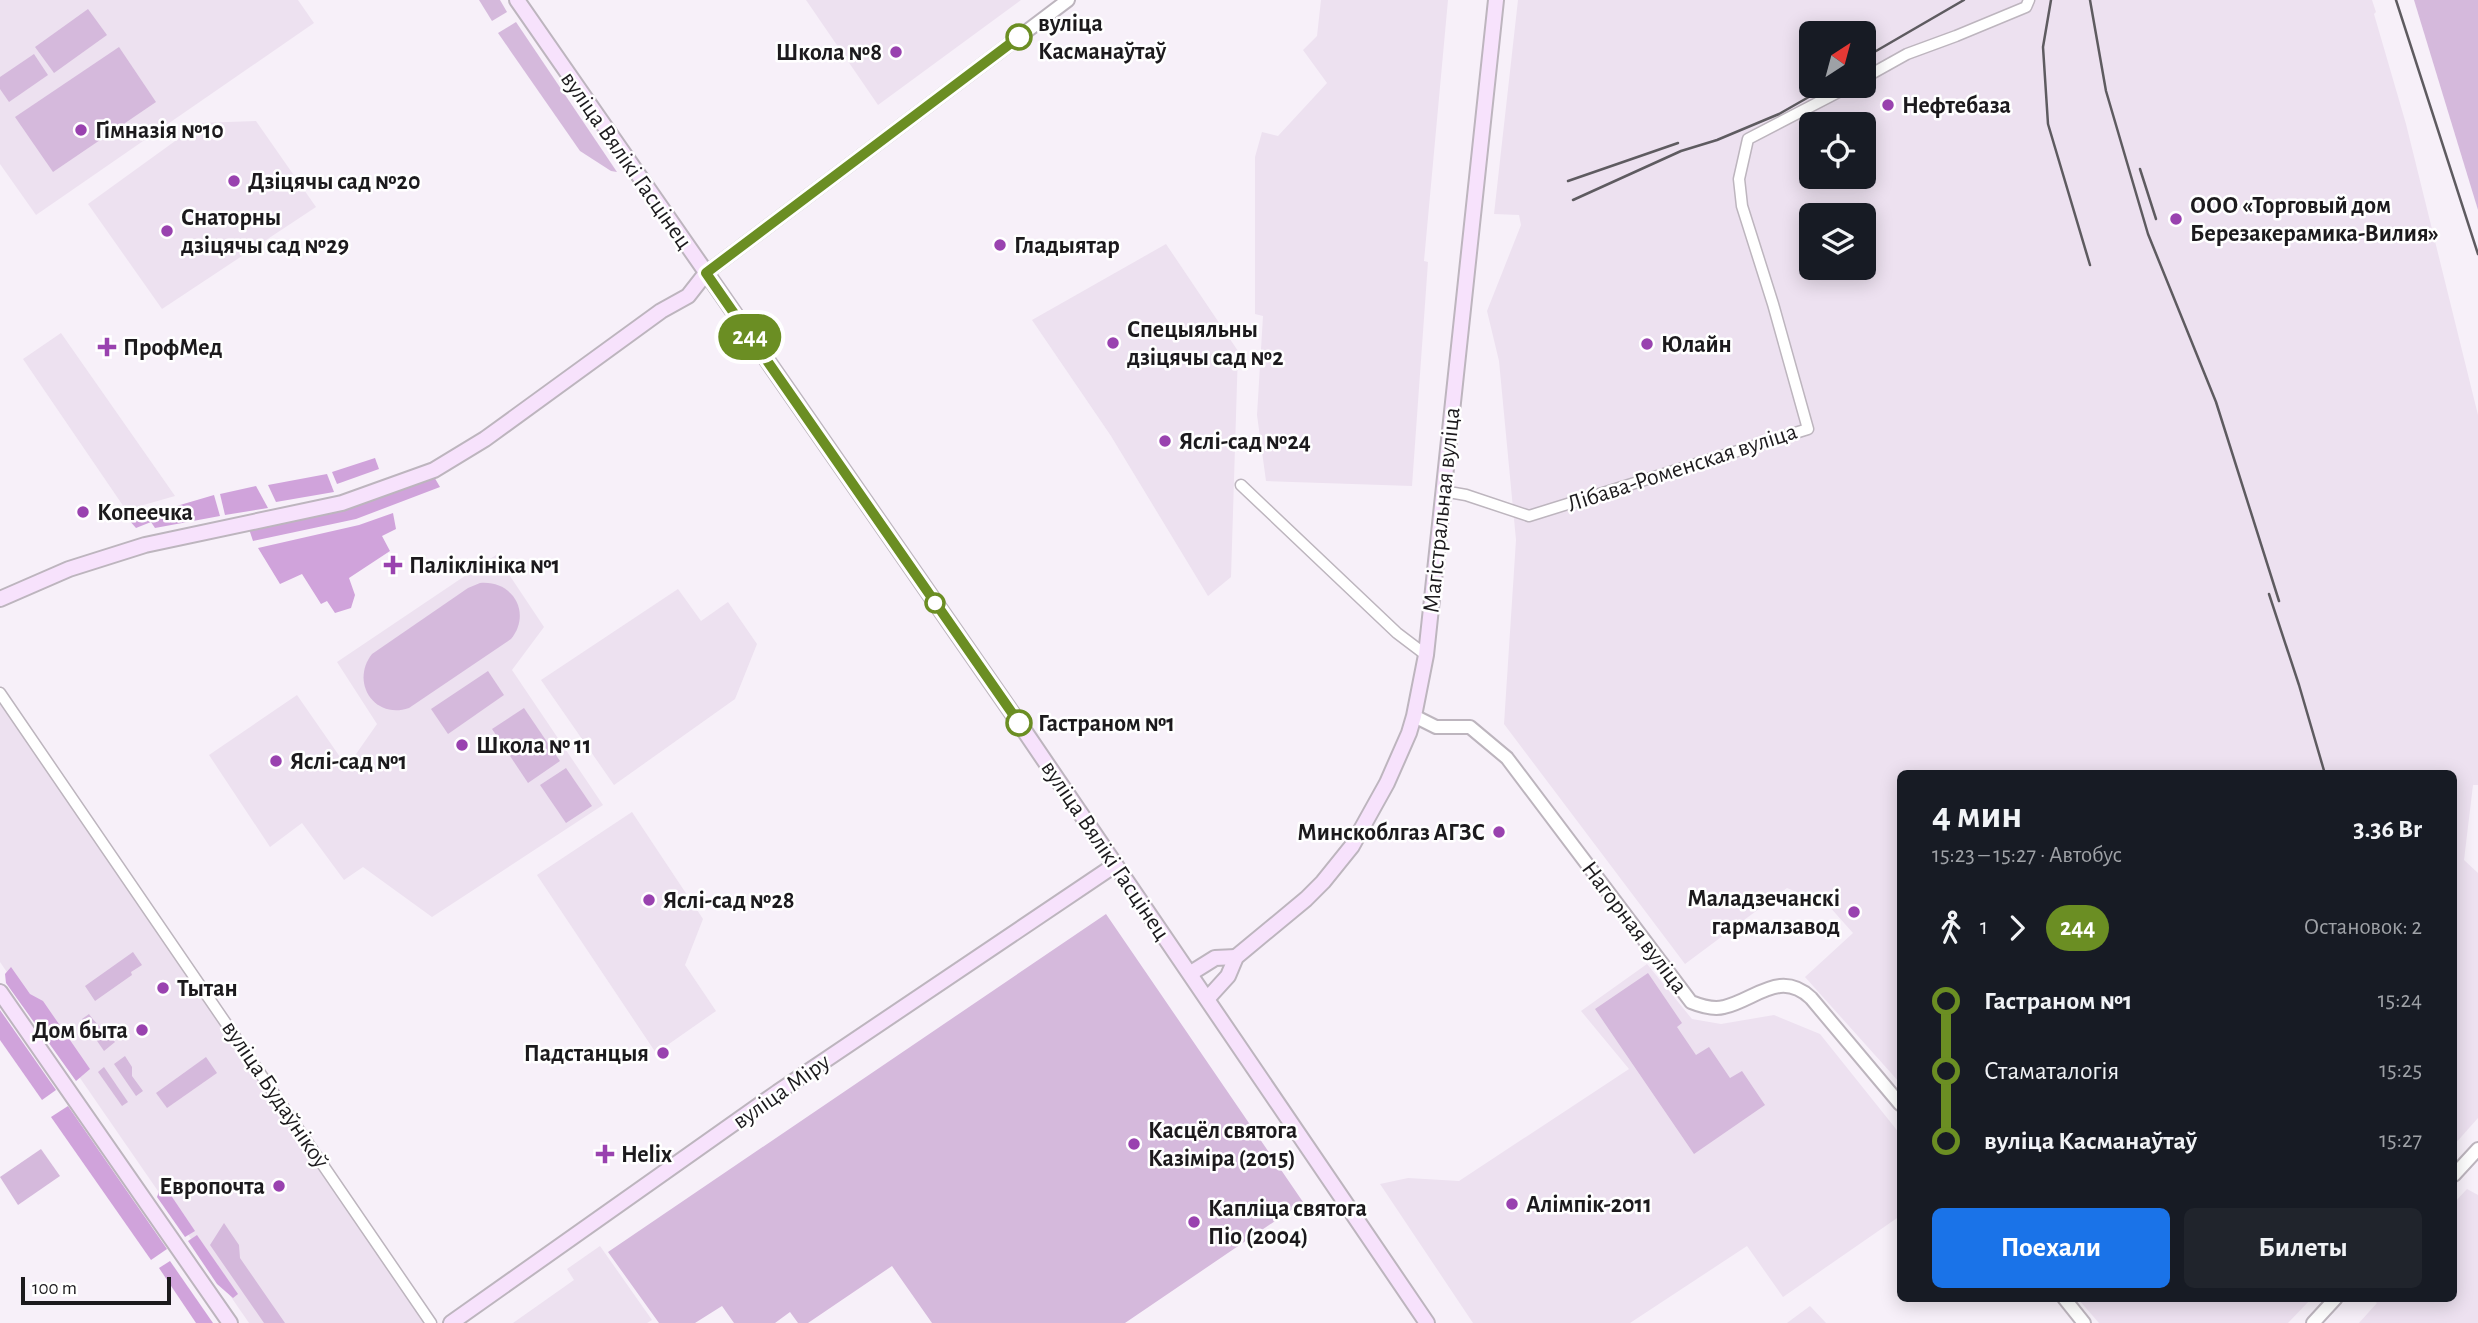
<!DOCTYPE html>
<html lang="ru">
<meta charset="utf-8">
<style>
body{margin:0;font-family:"Alegreya Sans",sans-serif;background:#20242c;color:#f1f3f6;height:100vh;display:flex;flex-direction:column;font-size:26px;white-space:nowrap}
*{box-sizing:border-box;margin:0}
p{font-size:23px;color:#9ea1a6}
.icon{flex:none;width:38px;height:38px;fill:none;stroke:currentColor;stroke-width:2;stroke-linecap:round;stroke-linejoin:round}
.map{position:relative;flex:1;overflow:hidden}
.details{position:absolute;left:1897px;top:770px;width:560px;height:532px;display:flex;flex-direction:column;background:#171b24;border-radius:10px;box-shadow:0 4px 18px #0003}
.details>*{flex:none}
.badge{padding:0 14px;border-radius:23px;font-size:24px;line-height:46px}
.needle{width:46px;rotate:36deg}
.buttons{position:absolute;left:1799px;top:21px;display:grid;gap:14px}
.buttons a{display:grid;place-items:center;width:77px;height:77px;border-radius:10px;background:#171b24;box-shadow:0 4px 18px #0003;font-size:35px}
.scale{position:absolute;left:21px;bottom:18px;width:150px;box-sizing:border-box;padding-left:7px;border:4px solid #1c1a1d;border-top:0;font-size:19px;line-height:24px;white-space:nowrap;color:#1c1a1d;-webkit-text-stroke:5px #fff;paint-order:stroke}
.map>.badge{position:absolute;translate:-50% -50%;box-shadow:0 0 0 4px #fff}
.legs{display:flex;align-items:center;gap:10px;height:77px;padding:0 35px;font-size:23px}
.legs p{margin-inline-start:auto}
.headline{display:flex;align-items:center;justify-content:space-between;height:119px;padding:0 35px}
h1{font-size:38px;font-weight:700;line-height:52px}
.action{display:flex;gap:14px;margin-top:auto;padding:14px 35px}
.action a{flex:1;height:80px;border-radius:10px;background:#1a73e8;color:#fff;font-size:28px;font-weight:700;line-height:80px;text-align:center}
.action a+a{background:#20242c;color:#f1f3f6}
ul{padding:0 35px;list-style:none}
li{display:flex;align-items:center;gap:24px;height:70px;font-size:26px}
li i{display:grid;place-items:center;width:10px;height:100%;margin:0 9px;background:currentColor}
li i::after{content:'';width:18px;height:18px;margin:-9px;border:5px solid;border-radius:50%;background:#171b24}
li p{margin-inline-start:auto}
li:first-child i{background:linear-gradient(#0000 50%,currentColor 0)}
li:last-child i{background:linear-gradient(currentColor 50%,#0000 0)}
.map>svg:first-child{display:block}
.built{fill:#ede1f0;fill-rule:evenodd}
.green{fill:#d5b9dc}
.forest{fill:#d0a3db}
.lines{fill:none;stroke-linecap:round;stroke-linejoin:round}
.minor-casing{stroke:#bdb5be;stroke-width:13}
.tertiary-casing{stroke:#bdb5be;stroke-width:16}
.secondary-casing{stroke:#bdb5be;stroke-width:18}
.minor{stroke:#fff;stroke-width:10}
.tertiary{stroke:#fff;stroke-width:12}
.secondary{stroke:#f7e2fc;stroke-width:14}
.rail{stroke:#5e5b60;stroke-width:2.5}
.line-1-casing{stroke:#fff;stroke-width:16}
.line-1{stroke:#6b8e23;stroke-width:10}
.stop-1-dot{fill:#fff;stroke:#6b8e23;stroke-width:3.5}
.poi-dot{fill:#9942af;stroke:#fff;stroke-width:2.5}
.labels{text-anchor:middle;stroke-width:5;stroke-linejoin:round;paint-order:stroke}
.stop-label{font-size:24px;font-weight:bold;fill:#1c1a1d;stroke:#fff;text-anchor:start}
.poi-label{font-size:24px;font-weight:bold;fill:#1c1a1d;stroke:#fff;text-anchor:start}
.street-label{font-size:24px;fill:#1c1a1d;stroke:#fff}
</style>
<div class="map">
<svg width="2478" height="1323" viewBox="0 0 2478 1323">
<rect width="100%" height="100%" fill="#f7f0f9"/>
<g class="built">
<path d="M0 0H298L314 23 36 215 0 164Z"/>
<path d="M806 0H1021L878 105Z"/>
<path d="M1321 0H1448L1424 261 1428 262 1412 486 1266 481 1257 415 1263 316 1255 314V157L1262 132 1278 136 1327 83 1303 50 1317 36Z"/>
<path d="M1518 0H2372L2376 12 2374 14 2406 124 2478 415V785H2473L2464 860 2478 873V1118L2454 1145V774H1900V1083L1805 977 1853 933 1828 905 1787 888 1685 964 1504 724 1516 540 1499 361 1487 311 1521 225 1519 215 1494 214ZM1811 33H1864V86H1811ZM1811 124H1864V177H1811ZM1811 215H1864V268H1811Z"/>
<path d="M256 121 316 207 162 309 88 204 200 123Z"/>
<path d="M1166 244 1238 351 1231 577 1208 596 1111 436 1032 320Z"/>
<path d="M61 333 175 496 126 510 23 359Z"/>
<path d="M496 555 544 627 512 670 603 805 432 917 363 867 344 880 302 823 270 847 209 755 297 695 347 767 377 724 337 662Z"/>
<path d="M678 589 701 621 728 602 757 644 735 699 614 785 541 680Z"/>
<path d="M0 702 425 1323H249L0 962Z"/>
<path d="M632 812 703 919 685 965 716 1011 656 1053 537 875Z"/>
<path d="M1647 964 1692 1019 1721 1024 1774 1015 1820 1034 1900 1134V1216L1783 1297 1747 1246 1630 1323H1473L1380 1184 1408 1178 1459 1181 1629 1069 1581 1011Z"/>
<path d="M2467 1189 2478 1195V1323H2359L2377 1303 2372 1299 2454 1298V1203Z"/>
<path d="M600 1246 652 1320 647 1323H513L574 1280 567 1269Z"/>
<path d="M2078 1299H2311L2288 1323H2099Z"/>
<path d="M1810 1306 1826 1323H1787Z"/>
</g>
<g class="green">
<path d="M479 0H500L507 12 492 21Z"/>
<path d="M2414 0H2478V210Z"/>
<path d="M88 9 107 35 54 73 35 47Z"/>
<path d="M516 22 617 172 611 171 580 151 498 33Z"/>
<path d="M119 47 156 102 53 172 15 117Z"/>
<path d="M34 54 48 75 9 102 0 89V77Z"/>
<path d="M480 583C513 580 532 613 511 639L409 708C374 720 350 682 372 654L468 588Z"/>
<path d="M488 671 504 695 448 734 431 709Z"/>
<path d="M524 708 560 761 528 783 492 729Z"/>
<path d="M566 768 592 806 566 823 540 785Z"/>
<path d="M1106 914 1303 1202 1125 1323H932L892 1266 808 1323H798L790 1312 775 1323H734L722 1306 695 1323H659L608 1252Z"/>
<path d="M133 952 142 965 131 972 132 975 95 1001 85 986Z"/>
<path d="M1648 973 1682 1023 1677 1027 1696 1055 1709 1047 1730 1078 1742 1071 1765 1105 1694 1154 1595 1009Z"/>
<path d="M89 1014C97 1026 107 1031 115 1042L104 1051 82 1019Z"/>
<path d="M125 1056 132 1067V1076L143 1091 136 1096 114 1064Z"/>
<path d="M206 1057 217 1073 167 1108 156 1093Z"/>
<path d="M104 1067 128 1102 122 1106 98 1072Z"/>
<path d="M41 1149 60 1176 18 1205 0 1177Z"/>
<path d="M224 1223 239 1245 240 1258 285 1323H264L210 1245Z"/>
</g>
<g class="forest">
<path d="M375 458 379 469 337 484 332 472Z"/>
<path d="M327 474 334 492 276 502 268 485Z"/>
<path d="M433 475 440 487 356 519 253 541 249 529Z"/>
<path d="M256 486 268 508 225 515 220 494Z"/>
<path d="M214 495 220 516 155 528 151 522 136 528 129 520Z"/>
<path d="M393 513 396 529 382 536 390 551 349 578 355 595 351 608 335 613 327 601 321 604 302 574 280 584 258 548 359 525Z"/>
<path d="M11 967 30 994 43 1001 90 1069 76 1081 6 983 5 974Z"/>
<path d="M0 1010 56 1090 42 1100 0 1040Z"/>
<path d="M68 1106 167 1249 151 1260 51 1117Z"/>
<path d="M164 1185 195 1231 185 1237 157 1197 160 1189Z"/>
<path d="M197 1235 238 1294 233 1298 217 1284 188 1241Z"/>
<path d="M170 1261 213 1323H196L159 1268Z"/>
</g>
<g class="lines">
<g class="minor-casing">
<g id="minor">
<path d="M1864 78 1907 54 1956 36 2026 7 2029 0"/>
<path d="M1241 485 1397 633 1426 655"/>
<path d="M1443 491 1466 495 1529 516 1808 429 1773 304 1742 206 1739 179 1748 139 1850 86"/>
<path d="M0 693 431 1323"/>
</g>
</g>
<g class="tertiary-casing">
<g id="tertiary">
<path d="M706 273 1068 0"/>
<path d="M1414 716 1436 727H1470L1507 758 1691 1002C1701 1006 1713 1010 1724 1007 1755 1000 1780 969 1811 998L1900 1104"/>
<path d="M2454 1175 2478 1149"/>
<path d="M2064 1298 2084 1323"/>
<path d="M2313 1323 2336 1298"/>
</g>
</g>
<g class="secondary-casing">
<g id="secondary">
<path d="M517 0 1019 723 1427 1323"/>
<path d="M0 599 69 569 145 545 342 503 434 470 485 439 661 311 688 296 706 273"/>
<path d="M1191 973 1215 958 1236 957"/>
<path d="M0 992 230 1323"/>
<path d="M1208 998 1228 976 1236 957 1306 899 1323 882 1352 846 1387 783 1409 733 1414 716 1426 655 1496 0"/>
<path d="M451 1323 778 1092 1115 865"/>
</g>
</g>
<use href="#minor" class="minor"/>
<use href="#tertiary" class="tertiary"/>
<use href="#secondary" class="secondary"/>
<g class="rail">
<path d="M2051 0 2043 47 2048 124 2090 265"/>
<path d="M2090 0 2106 91 2148 234 2216 402 2279 601"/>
<path d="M2396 0 2478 254"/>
<path d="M1864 58 1964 0"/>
<path d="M2140 169 2156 219"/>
<path d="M1568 181 1678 143"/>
<path d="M1573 200 1681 151 1717 140 1779 114 1828 86"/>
<path d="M2269 594 2299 685 2325 774"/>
</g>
</g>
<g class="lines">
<g class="line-1-casing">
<path id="line-1" d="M1019 723 706 273 1019 37"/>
</g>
<use href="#line-1" class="line-1"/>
</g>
<g class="stop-1-dot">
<circle cx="1019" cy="37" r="12"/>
<circle cx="935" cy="603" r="9"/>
<circle cx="1019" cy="723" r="12"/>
</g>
<g class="poi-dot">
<circle cx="896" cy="52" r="7"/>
<circle cx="1888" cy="105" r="7"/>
<circle cx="81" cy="130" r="7"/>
<circle cx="234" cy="181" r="7"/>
<circle cx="2176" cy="219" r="7"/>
<circle cx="167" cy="231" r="7"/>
<circle cx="1000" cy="245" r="7"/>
<circle cx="1113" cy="343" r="7"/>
<circle cx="1647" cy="344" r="7"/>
<path d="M103.5 336.5h7v7h7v7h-7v7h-7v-7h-7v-7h7z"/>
<circle cx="1165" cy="441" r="7"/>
<circle cx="83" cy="512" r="7"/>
<path d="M389.5 554.5h7v7h7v7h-7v7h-7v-7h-7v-7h7z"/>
<circle cx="462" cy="745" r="7"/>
<circle cx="276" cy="761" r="7"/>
<circle cx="1499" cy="832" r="7"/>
<circle cx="649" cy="900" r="7"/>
<circle cx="1854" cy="912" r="7"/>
<circle cx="163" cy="988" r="7"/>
<circle cx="142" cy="1030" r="7"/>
<circle cx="663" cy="1053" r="7"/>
<circle cx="1134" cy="1144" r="7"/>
<path d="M601.5 1143.5h7v7h7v7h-7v7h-7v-7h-7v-7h7z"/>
<circle cx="279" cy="1186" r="7"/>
<circle cx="1512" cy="1204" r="7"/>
<circle cx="1194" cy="1222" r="7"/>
</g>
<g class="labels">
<g class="stop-label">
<text x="1038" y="31">вуліца<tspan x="1038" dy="28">Касманаўтаў</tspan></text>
<text x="1038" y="731">Гастраном №1</text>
</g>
<g class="poi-label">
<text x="882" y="60" text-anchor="end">Школа №8</text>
<text x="1902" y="113">Нефтебаза</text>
<text x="95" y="138">Гімназія №10</text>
<text x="248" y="189">Дзіцячы сад №20</text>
<text x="2190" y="213">ООО «Торговый дом<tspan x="2190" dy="28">Березакерамика-Вилия»</tspan></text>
<text x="181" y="225">Снаторны<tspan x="181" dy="28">дзіцячы сад №29</tspan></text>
<text x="1014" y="253">Гладыятар</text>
<text x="1127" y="337">Спецыяльны<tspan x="1127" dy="28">дзіцячы сад №2</tspan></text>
<text x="1661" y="352">Юлайн</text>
<text x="123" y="355">ПрофМед</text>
<text x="1179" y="449">Яслі-сад №24</text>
<text x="97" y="520">Копеечка</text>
<text x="409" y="573">Паліклініка №1</text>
<text x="476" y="753">Школа № 11</text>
<text x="290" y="769">Яслі-сад №1</text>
<text x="1485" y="840" text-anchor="end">Минскоблгаз АГЗС</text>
<text x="1840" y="906" text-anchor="end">Маладзечанскі<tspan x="1840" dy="28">гармалзавод</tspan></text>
<text x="663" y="908">Яслі-сад №28</text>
<text x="177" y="996">Тытан</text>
<text x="128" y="1038" text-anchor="end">Дом быта</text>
<text x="649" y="1061" text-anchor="end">Падстанцыя</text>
<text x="1148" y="1138">Касцёл святога<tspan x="1148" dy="28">Казіміра (2015)</tspan></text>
<text x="621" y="1162">Helix</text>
<text x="265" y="1194" text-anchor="end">Европочта</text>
<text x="1526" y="1212">Алімпік-2011</text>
<text x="1208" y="1216">Капліца святога<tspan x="1208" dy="28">Піо (2004)</tspan></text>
</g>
<g class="street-label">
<text transform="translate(627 160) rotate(55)" y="8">вуліца Вялікі Гасцінец</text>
<text transform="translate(1682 467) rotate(-18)" y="8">Лібава-Роменская вуліца</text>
<text transform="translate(1441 510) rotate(-84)" y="8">Магістральная вуліца</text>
<text transform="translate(1106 850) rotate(56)" y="8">вуліца Вялікі Гасцінец</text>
<text transform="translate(1635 927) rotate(53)" y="8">Нагорная вуліца</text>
<text transform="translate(781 1091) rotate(-35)" y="8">вуліца Міру</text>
<text transform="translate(276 1094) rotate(56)" y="8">вуліца Будаўнікоў</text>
</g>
</g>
</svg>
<div class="buttons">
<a><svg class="needle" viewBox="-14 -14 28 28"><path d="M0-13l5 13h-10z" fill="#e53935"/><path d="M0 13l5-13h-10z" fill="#9ea1a6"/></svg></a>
<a><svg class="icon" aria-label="locate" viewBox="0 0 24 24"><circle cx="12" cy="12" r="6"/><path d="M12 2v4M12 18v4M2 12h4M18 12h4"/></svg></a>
<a><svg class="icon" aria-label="layers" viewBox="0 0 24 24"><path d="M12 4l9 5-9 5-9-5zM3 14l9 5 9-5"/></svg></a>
</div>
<div class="scale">100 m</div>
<b class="badge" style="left:750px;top:337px;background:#6b8e23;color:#fff">244</b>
<section class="details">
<div class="headline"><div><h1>4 мин</h1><p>15:23 – 15:27 · Автобус</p></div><b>3.36 Br</b></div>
<div class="legs"><svg class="icon" aria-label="walk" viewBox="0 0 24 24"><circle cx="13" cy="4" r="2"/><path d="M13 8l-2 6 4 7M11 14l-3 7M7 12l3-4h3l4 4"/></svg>1<svg class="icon" aria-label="forward" viewBox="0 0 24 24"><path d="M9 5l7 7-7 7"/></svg><b class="badge" style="background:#6b8e23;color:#fff">244</b><p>Остановок: 2</p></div>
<ul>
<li><i style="color:#6b8e23"></i><b>Гастраном №1</b><p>15:24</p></li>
<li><i style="color:#6b8e23"></i><span>Стаматалогія</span><p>15:25</p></li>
<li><i style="color:#6b8e23"></i><b>вуліца Касманаўтаў</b><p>15:27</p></li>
</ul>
<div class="action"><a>Поехали</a><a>Билеты</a></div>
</section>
</div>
